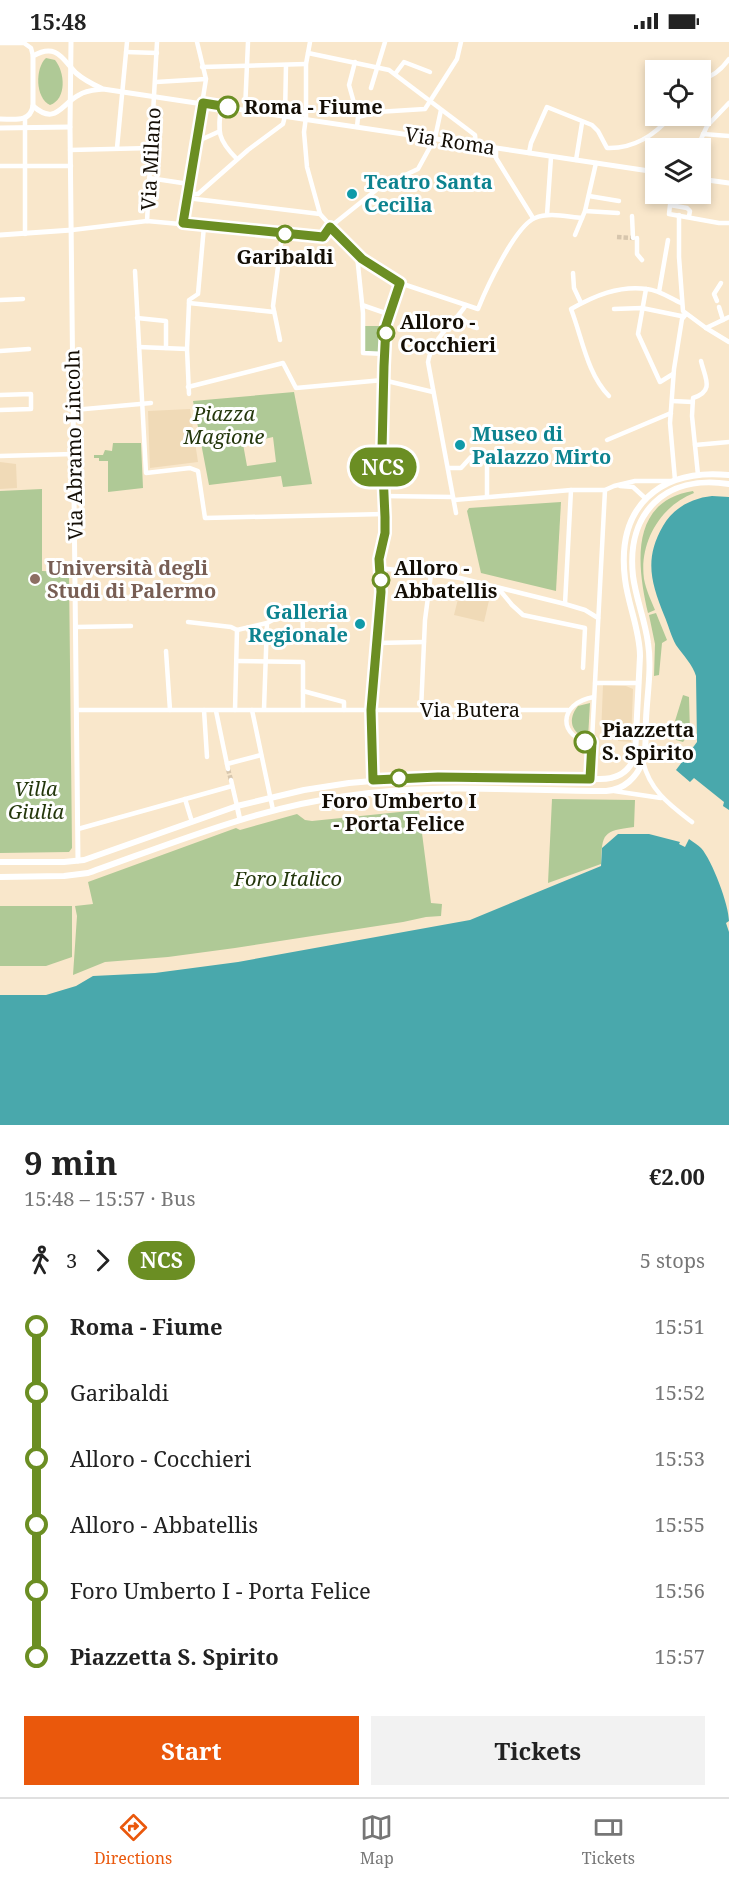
<!DOCTYPE html>
<meta charset="utf-8">
<style>
body{margin:0;font-family:"Noto Serif",serif;background:#f2f2f2;color:#222;height:100vh;display:flex;flex-direction:column;font-size:22px;white-space:nowrap}
*{box-sizing:border-box;margin:0}
p{font-size:20px;color:#767676}
.icon{flex:none;width:33px;height:33px;fill:none;stroke:currentColor;stroke-width:2;stroke-linecap:round;stroke-linejoin:round}
.map{position:relative;height:1083px;overflow:hidden}
.drawer{display:flex;flex-direction:column;background:#fff;flex:1}
.drawer>*{flex:none}
.badge{padding:0 12px;border-radius:20px;font-size:21px;line-height:39px}
.controls{position:absolute;left:645px;top:18px;display:grid;gap:12px}
.controls a{display:grid;place-items:center;width:66px;height:66px;border-radius:0px;background:#fff;box-shadow:0 3px 9px #0003;font-size:30px}
.map>.badge{position:absolute;translate:-50% -50%;box-shadow:0 0 0 3px #fff}
.legs{display:flex;align-items:center;gap:9px;height:66px;padding:0 24px;font-size:20px}
.legs p{margin-inline-start:auto}
.headline{display:flex;align-items:center;justify-content:space-between;height:102px;padding:0 24px}
h1{font-size:33px;font-weight:700;line-height:45px}
.primary-button{display:flex;gap:12px;margin-top:auto;padding:12px 24px}
.primary-button a{flex:1;height:69px;border-radius:0px;background:#ea580c;color:#fff;font-size:24px;font-weight:700;line-height:69px;text-align:center}
.primary-button a+a{background:#f2f2f2;color:#222}
ul{padding:0 24px;list-style:none}
li{display:flex;align-items:center;gap:21px;height:66px;font-size:22px}
li i{display:grid;place-items:center;width:9px;height:100%;margin:0 8px;background:currentColor}
li i::after{content:'';width:15px;height:15px;margin:-8px;border:4px solid;border-radius:50%;background:#fff}
li p{margin-inline-start:auto}
li:first-child i{background:linear-gradient(#0000 50%,currentColor 0)}
li:last-child i{background:linear-gradient(currentColor 50%,#0000 0)}
.status{display:flex;justify-content:space-between;align-items:center;height:42px;padding:0 30px;background:#fff;direction:ltr}
.status svg{height:16px;fill:currentColor}
.menu{display:flex;justify-content:space-around;align-items:center;height:84px;border-top:2px solid #e0e0e0;background:#fff;font-size:16px;color:#767676}
.menu a{display:grid;justify-items:center;gap:3px}
.menu .selected{color:#ea580c}
.map>svg:first-child{display:block}
.built{fill:#f0dab7}
.green{fill:#afc996;fill-rule:evenodd}
.water{fill:#49a8ac}
.lines{fill:none;stroke-linecap:round;stroke-linejoin:round}
.minor-tunnel{stroke:#d7c6ad;stroke-width:4.5;stroke-dasharray:4.5 2;stroke-linecap:butt}
.minor{stroke:#fff;stroke-width:4.5}
.tertiary{stroke:#fff;stroke-width:5}
.secondary{stroke:#fff;stroke-width:6}
.line-1-casing{stroke:#fff;stroke-width:14}
.line-1{stroke:#6b8e23;stroke-width:9}
.stop-1-dot{fill:#fff;stroke:#6b8e23;stroke-width:3}
.culture-dot{fill:#0f9aa8;stroke:#fff;stroke-width:2}
.education-dot{fill:#8d6e63;stroke:#fff;stroke-width:2}
.labels{text-anchor:middle;stroke-width:6;stroke-linejoin:round;paint-order:stroke}
.stop-label{font-size:20px;font-weight:bold;fill:#140e05;stroke:#fff;text-anchor:start}
.street-label{font-size:20px;fill:#140e05;stroke:#fff}
.culture-label{font-size:20px;font-weight:bold;fill:#0d838f;stroke:#fff;text-anchor:start}
.park-label{font-size:20px;font-style:italic;fill:#24370c;stroke:#fff}
.education-label{font-size:20px;font-weight:bold;fill:#785e54;stroke:#fff;text-anchor:start}
</style>
<div class="status"><b>15:48</b><svg viewBox="0 0 49 12"><path d="M0 12V9h3v3zM5 12V6h3v6zM10 12V3h3v9zM15 12V0h3v12zM26 1h20v11H26zM47 4h2v5h-2z"/></svg></div>
<div class="map">
<svg width="729" height="1083" viewBox="0 0 729 1083">
<rect width="100%" height="100%" fill="#f9e7cb"/>
<g class="built">
<path d="M190 367 198 420 150 426 148 369Z"/>
<path d="M0 420 16 422 17 446 0 447Z"/>
<path d="M461 545 490 554 484 580 454 573Z"/>
<path d="M603 643 626 644 633 647 631 700 618 699V694L601 693Z"/>
</g>
<g class="green">
<path d="M46 16 55 18C65 30 67 57 50 63 35 56 35 26 46 16Z"/>
<path d="M364 284H384L383 311 363 310Z"/>
<path d="M294 350 312 442 283 445 281 434 209 443 193 359ZM273 395 276 420 247 424 243 402Z"/>
<path d="M113 401H141L143 446 108 450V419H99V416H94V413H103L105 408 112 409Z"/>
<path d="M42 447V529L69 530 72 806 69 810 0 811V449Z"/>
<path d="M693 449 694 451C660 464 639 501 644 537 646 548 651 558 655 568L648 571C637 524 629 459 693 449Z"/>
<path d="M561 460 556 549 481 531 467 469 469 466Z"/>
<path d="M656 571 667 598 662 601 659 633 654 634 655 602 649 573Z"/>
<path d="M683 653 689 655 690 691 683 700 676 698 681 681 675 679Z"/>
<path d="M590 661 588 696C571 692 567 677 578 664Z"/>
<path d="M552 757 635 758 634 785C603 789 602 791 601 822L548 841Z"/>
<path d="M419 768 431 861 442 862 441 874 426 875 403 880 235 906 168 915 105 920 73 933 77 874 75 864 93 862 88 840 236 786 240 788 297 772 305 778 312 779Z"/>
<path d="M0 864H72V915L46 924H0Z"/>
</g>
<g class="water">
<path d="M712 454 729 455V768L723 764 724 760 694 736 690 740 676 728 697 700 696 634C693 623 683 613 676 603 671 594 668 582 664 573 651 540 644 517 663 484 673 466 692 456 712 454Z"/>
<path d="M618 792H649L680 800 679 802 685 805 689 797C693 800 698 803 701 806 712 818 729 863 729 879L726 881 729 890V1083H0V953H46L76 944 93 934 155 931 238 920 470 878 601 824 602 806Z"/>
</g>
<g class="lines">
<g class="minor-tunnel">
<path d="M617 195 634 196"/>
<path d="M228 727 231 738"/>
</g>
<g class="minor">
<path d="M310 0 306 22V75L304 90 307 125 320 172 361 217 400 241 478 267C486 247 515 184 535 176 549 170 568 175 582 176"/>
<path d="M0 1H24L31 6 33 14"/>
<path d="M126 10 157 11"/>
<path d="M308 11 389 28 475 93 476 103"/>
<path d="M355 20 349 43 358 75 357 85"/>
<path d="M202 25 306 22"/>
<path d="M395 32 404 20 430 30"/>
<path d="M700 38C713 35 722 27 729 17"/>
<path d="M156 40 206 37"/>
<path d="M371 46 385 0"/>
<path d="M221 64C218 90 217 97 237 117"/>
<path d="M245 68 248 0"/>
<path d="M358 75 377 70 425 67 457 17 461 0"/>
<path d="M703 92 729 94"/>
<path d="M196 100 218 90"/>
<path d="M117 106 127 0"/>
<path d="M496 106V116L533 176"/>
<path d="M697 106 707 84 729 61"/>
<path d="M70 108 151 106"/>
<path d="M529 111 531 101 547 65 592 83 598 89 607 106C633 107 655 93 671 74"/>
<path d="M576 118 582 81"/>
<path d="M0 124H71"/>
<path d="M149 136 189 142"/>
<path d="M188 152H198L248 108 283 82 285 74 286 23"/>
<path d="M589 154 619 159"/>
<path d="M187 156 320 172"/>
<path d="M585 169 618 171"/>
<path d="M547 173 551 115"/>
<path d="M679 173V215L683 269 706 286 729 300"/>
<path d="M632 174 633 196"/>
<path d="M689 174 690 169 687 166 670 163 669 172 719 181H729"/>
<path d="M147 179 157 0"/>
<path d="M183 181 206 37 197 0"/>
<path d="M72 188 147 179 323 195 330 185 380 145 418 127 435 96 441 68"/>
<path d="M25 192V76"/>
<path d="M575 193 585 169 596 121"/>
<path d="M637 196V212L642 218"/>
<path d="M357 213 363 271V311L385 312"/>
<path d="M135 229 146 431 190 426 198 429 205 476 385 472"/>
<path d="M573 231 574 246 581 261"/>
<path d="M646 247 638 292 660 340 673 332"/>
<path d="M659 250 668 198"/>
<path d="M0 258 23 257"/>
<path d="M717 259 714 252 721 241"/>
<path d="M189 261 274 270"/>
<path d="M362 263 388 272"/>
<path d="M719 265 723 278"/>
<path d="M614 267 642 266 681 274 685 273"/>
<path d="M459 274 473 285 477 286"/>
<path d="M137 276 166 279V306"/>
<path d="M706 286 729 275"/>
<path d="M280 298 273 264 281 201"/>
<path d="M139 305 187 307"/>
<path d="M0 309 29 307"/>
<path d="M188 345 283 321 296 346 383 338 433 350"/>
<path d="M189 352 187 307 189 261V258L198 252 204 184"/>
<path d="M0 353 31 352V367L0 368"/>
<path d="M609 354C587 332 582 295 571 267 594 254 619 243 647 247 659 248 670 256 681 261"/>
<path d="M672 359 693 360"/>
<path d="M74 368 151 361"/>
<path d="M607 398 671 371"/>
<path d="M695 403 729 400"/>
<path d="M0 414 74 412"/>
<path d="M449 426H461L471 415 487 418V455"/>
<path d="M698 433 692 374 693 356C715 349 705 336 701 319"/>
<path d="M675 438 670 381 674 327 682 277 686 272"/>
<path d="M620 444 633 445 645 456"/>
<path d="M384 454 453 455"/>
<path d="M454 458 571 448H605L614 444 635 439H671"/>
<path d="M456 471 428 320C432 296 453 283 466 263"/>
<path d="M380 526 460 536 565 562 585 568 598 576"/>
<path d="M498 546 512 563 523 573 585 586 583 626"/>
<path d="M565 562 571 448"/>
<path d="M188 580 231 585 237 588"/>
<path d="M76 585 131 584"/>
<path d="M237 588 267 581 302 563 303 590"/>
<path d="M377 601 424 600"/>
<path d="M166 609 170 668"/>
<path d="M237 619 303 620V668"/>
<path d="M595 641H639"/>
<path d="M303 649 344 660V668"/>
<path d="M264 667 267 581"/>
<path d="M77 668H568"/>
<path d="M204 668 207 715"/>
<path d="M235 668 237 588"/>
<path d="M252 668 273 768"/>
<path d="M421 668 425 578 431 532"/>
<path d="M216 669 228 727"/>
<path d="M592 700C558 697 557 661 594 655"/>
<path d="M643 719C649 748 670 763 692 780"/>
<path d="M227 722 261 713"/>
<path d="M590 737 605 448"/>
<path d="M231 738 237 764"/>
<path d="M373 738 371 668 381 550 379 517 385 491V475L382 408 383 338 386 283 400 241"/>
<path d="M614 749 661 756"/>
<path d="M185 757 192 780"/>
<path d="M78 787 232 744"/>
</g>
<g class="tertiary">
<path d="M71 0 70 85 78 819"/>
<path d="M33 64C56 84 61 62 79 53 86 48 95 48 103 47L656 130"/>
<path d="M0 77C14 77 30 81 33 64V14C57 0 63 18 76 31 84 38 92 42 101 46"/>
<path d="M0 86 70 85"/>
<path d="M700 137 729 141"/>
<path d="M0 193 72 188"/>
<path d="M237 764 240 778"/>
</g>
<g class="secondary">
<path d="M0 820H64L84 818 237 764 304 748 349 741 419 735 600 737C617 737 630 730 635 713L640 614C640 588 628 563 625 537 616 465 659 426 729 433"/>
<path d="M0 835 64 834 88 831C173 801 257 766 346 754 432 741 520 749 606 749 624 748 637 735 643 719 647 707 645 691 646 678 647 653 652 626 648 601 645 578 636 557 633 534 626 471 665 432 729 442"/>
</g>
</g>
<g class="lines">
<g class="line-1-casing">
<path id="line-1" d="M228 65 203 61 183 181 323 195 330 185 362 217 400 241 386 283 384 324 382 408 385 475V491L379 517 381 550 371 668 373 738 438 735 590 737 592 700H585"/>
</g>
<use href="#line-1" class="line-1"/>
</g>
<g class="stop-1-dot">
<circle cx="228" cy="65" r="10"/>
<circle cx="285" cy="192" r="8"/>
<circle cx="386" cy="291" r="8"/>
<circle cx="381" cy="538" r="8"/>
<circle cx="585" cy="700" r="10"/>
<circle cx="399" cy="736" r="8"/>
</g>
<g class="culture-dot">
<circle cx="352" cy="152" r="6"/>
<circle cx="460" cy="403" r="6"/>
<circle cx="360" cy="582" r="6"/>
</g>
<circle class="education-dot" cx="35" cy="537" r="6"/>
<g class="labels">
<g class="stop-label">
<text x="244" y="72">Roma - Fiume</text>
<text x="285" y="222" text-anchor="middle">Garibaldi</text>
<text x="400" y="287">Alloro -<tspan x="400" dy="23">Cocchieri</tspan></text>
<text x="394" y="533">Alloro -<tspan x="394" dy="23">Abbatellis</tspan></text>
<text x="602" y="695">Piazzetta<tspan x="602" dy="23">S. Spirito</tspan></text>
<text x="399" y="766" text-anchor="middle">Foro Umberto I<tspan x="399" dy="23">- Porta Felice</tspan></text>
</g>
<g class="street-label">
<text transform="translate(450 99) rotate(9)" y="7">Via Roma</text>
<text transform="translate(151 117) rotate(-87)" y="7">Via Milano</text>
<text transform="translate(74 403) rotate(-91)" y="7">Via Abramo Lincoln</text>
<text x="470" y="675">Via Butera</text>
</g>
<g class="culture-label">
<text x="364" y="147">Teatro Santa<tspan x="364" dy="23">Cecilia</tspan></text>
<text x="472" y="399">Museo di<tspan x="472" dy="23">Palazzo Mirto</tspan></text>
<text x="348" y="577" text-anchor="end">Galleria<tspan x="348" dy="23">Regionale</tspan></text>
</g>
<g class="park-label">
<text x="224" y="379">Piazza<tspan x="224" dy="23">Magione</tspan></text>
<text x="36" y="754">Villa<tspan x="36" dy="23">Giulia</tspan></text>
<text x="288" y="844">Foro Italico</text>
</g>
<g class="education-label">
<text x="47" y="533">Università degli<tspan x="47" dy="23">Studi di Palermo</tspan></text>
</g>
</g>
</svg>
<div class="controls">
<a><svg class="icon" aria-label="locate" viewBox="0 0 24 24"><circle cx="12" cy="12" r="6"/><path d="M12 2v4M12 18v4M2 12h4M18 12h4"/></svg></a>
<a><svg class="icon" aria-label="layers" viewBox="0 0 24 24"><path d="M12 4l9 5-9 5-9-5zM3 14l9 5 9-5"/></svg></a>
</div>
<b class="badge" style="left:383px;top:425px;background:#6b8e23;color:#fff">NCS</b>
</div>
<section class="drawer">
<div class="headline"><div><h1>9 min</h1><p>15:48 – 15:57 · Bus</p></div><b>€2.00</b></div>
<div class="legs"><svg class="icon" aria-label="walk" viewBox="0 0 24 24"><circle cx="13" cy="4" r="2"/><path d="M13 8l-2 6 4 7M11 14l-3 7M7 12l3-4h3l4 4"/></svg>3<svg class="icon" aria-label="forward" viewBox="0 0 24 24"><path d="M9 5l7 7-7 7"/></svg><b class="badge" style="background:#6b8e23;color:#fff">NCS</b><p>5 stops</p></div>
<ul>
<li><i style="color:#6b8e23"></i><b>Roma - Fiume</b><p>15:51</p></li>
<li><i style="color:#6b8e23"></i><span>Garibaldi</span><p>15:52</p></li>
<li><i style="color:#6b8e23"></i><span>Alloro - Cocchieri</span><p>15:53</p></li>
<li><i style="color:#6b8e23"></i><span>Alloro - Abbatellis</span><p>15:55</p></li>
<li><i style="color:#6b8e23"></i><span>Foro Umberto I - Porta Felice</span><p>15:56</p></li>
<li><i style="color:#6b8e23"></i><b>Piazzetta S. Spirito</b><p>15:57</p></li>
</ul>
<div class="primary-button"><a>Start</a><a>Tickets</a></div>
</section>
<nav class="menu">
<a class="selected"><svg class="icon" aria-label="directions" viewBox="0 0 24 24"><path d="M12 3l9 9-9 9-9-9zM9 14v-3h6M13 9l2 2-2 2"/></svg>Directions</a>
<a><svg class="icon" aria-label="map" viewBox="0 0 24 24"><path d="M3 6l6-2 6 2 6-2v14l-6 2-6-2-6 2zM9 4v14M15 6v14"/></svg>Map</a>
<a><svg class="icon" aria-label="tickets" viewBox="0 0 24 24"><path d="M3 7h18v10H3zM15 7v10"/></svg>Tickets</a>
</nav>
